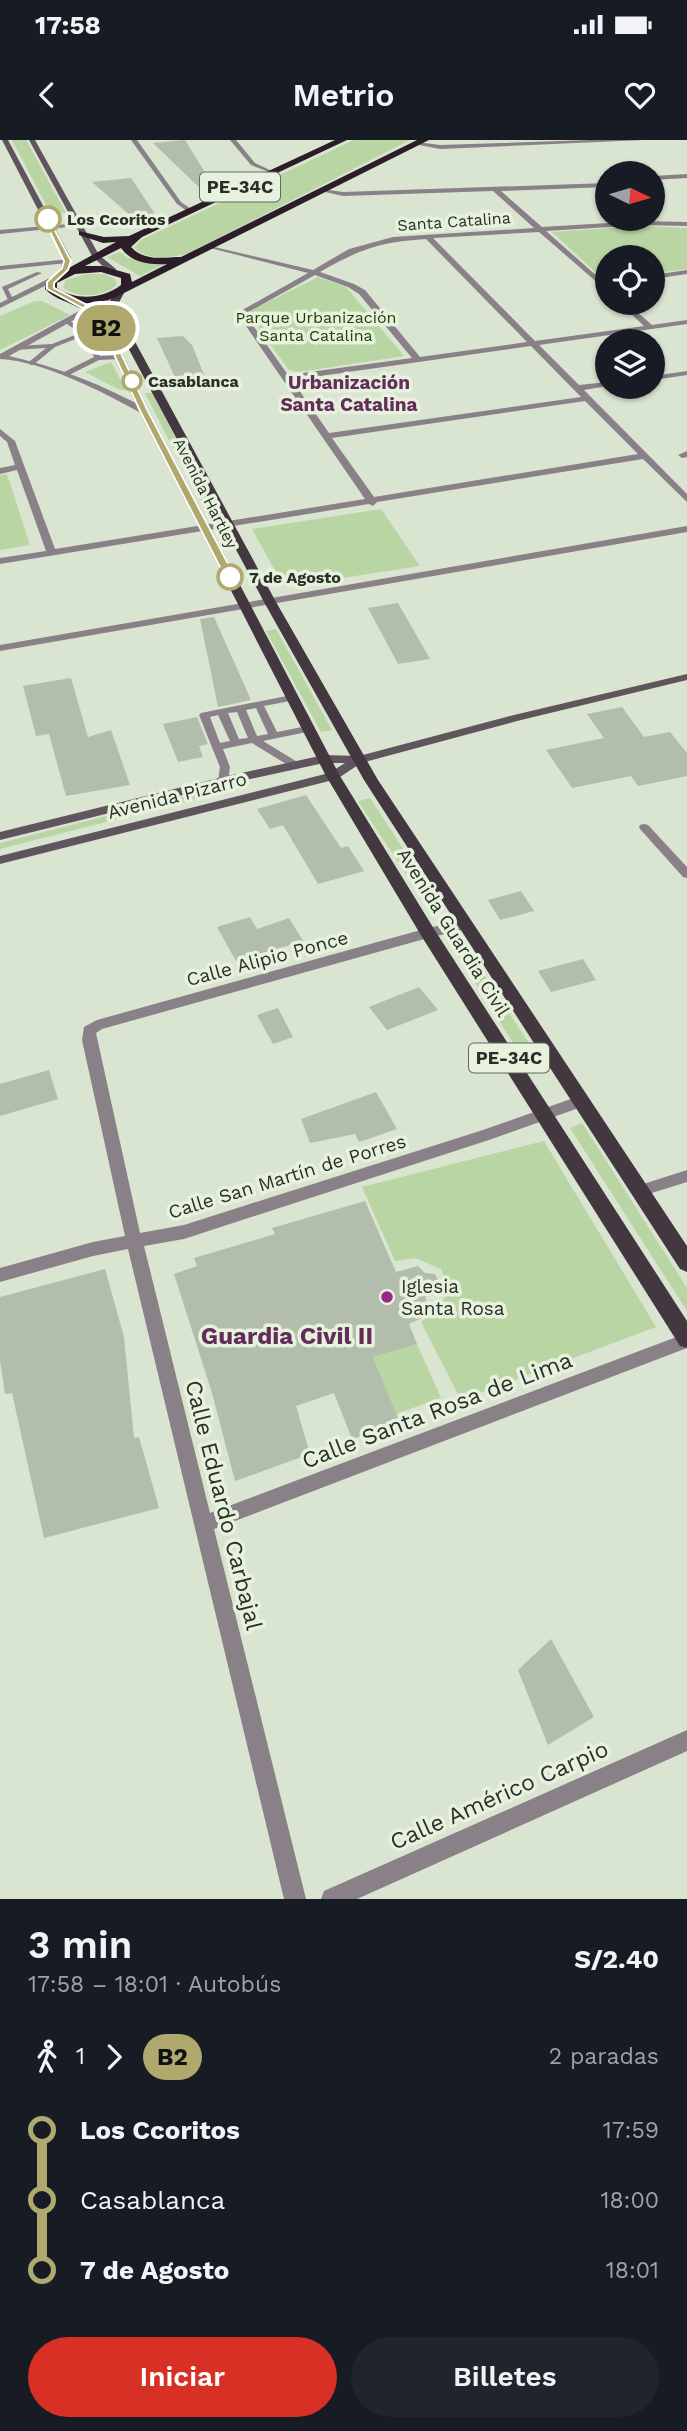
<!DOCTYPE html>
<html lang="es">
<meta charset="utf-8">
<style>
body{margin:0;font-family:"Work Sans",sans-serif;background:#20242c;color:#f1f3f6;height:100vh;display:flex;flex-direction:column;font-size:26px;white-space:nowrap}
*{box-sizing:border-box;margin:0}
p{font-size:23px;color:#9ea1a6}
.icon{flex:none;width:38px;height:38px;fill:none;stroke:currentColor;stroke-width:2;stroke-linecap:round;stroke-linejoin:round}
.map{position:relative;height:1759px;overflow:hidden}
.details{display:flex;flex-direction:column;background:#171b24;flex:1}
.details>*{flex:none}
.badge{padding:0 14px;border-radius:23px;font-size:24px;line-height:46px}
.needle{width:46px;rotate:95deg}
.controls{position:absolute;left:595px;top:21px;display:grid;gap:14px}
.controls a{display:grid;place-items:center;width:70px;height:70px;border-radius:50%;background:#171b24;box-shadow:0 2px 5px #0004;font-size:35px}
.map>.badge{position:absolute;translate:-50% -50%;box-shadow:0 0 0 4px #fff}
.legs{display:flex;align-items:center;gap:10px;height:77px;padding:0 28px;font-size:23px}
.legs p{margin-inline-start:auto}
.head{display:flex;align-items:center;justify-content:space-between;height:119px;padding:0 28px}
h1{font-size:38px;font-weight:600;line-height:52px}
.button{display:flex;gap:14px;margin-top:auto;padding:14px 28px}
.button a{flex:1;height:80px;border-radius:42px;background:#d93025;color:#fff;font-size:28px;font-weight:600;line-height:80px;text-align:center}
.button a+a{background:#20242c;color:#f1f3f6}
ul{padding:0 28px;list-style:none}
li{display:flex;align-items:center;gap:24px;height:70px;font-size:26px}
li i{display:grid;place-items:center;width:10px;height:100%;margin:0 9px;background:currentColor}
li i::after{content:'';width:18px;height:18px;margin:-9px;border:5px solid;border-radius:50%;background:#171b24}
li p{margin-inline-start:auto}
li:first-child i{background:linear-gradient(#0000 50%,currentColor 0)}
li:last-child i{background:linear-gradient(currentColor 50%,#0000 0)}
.status{display:flex;justify-content:space-between;align-items:center;height:49px;padding:0 35px;background:#171b24;direction:ltr}
.status svg{height:19px;fill:currentColor}
header{display:flex;justify-content:space-between;align-items:center;height:91px;padding:0 28px;background:#171b24;font-size:32px;font-weight:600}
.map>svg:first-child{display:block}
.green{fill:#bad5a4}
.building{fill:#b3bdab}
.lines{fill:none;stroke-linecap:round;stroke-linejoin:round}
.lane{fill:#898187;fill-rule:evenodd}
.street{fill:#898187;fill-rule:evenodd}
.secondary{fill:#60555d;fill-rule:evenodd}
.primary{fill:#433740;fill-rule:evenodd}
.highway{fill:#2c1e28;fill-rule:evenodd}
.line-1{fill:#afa96e;stroke:#fff;stroke-width:2}
.stop-1-dot{fill:#fff;stroke:#afa96e;stroke-width:3.5}
.poi-dot{fill:#9a2886;stroke:#e6f1de;stroke-width:2.5}
.labels{text-anchor:middle;stroke-width:7;stroke-linejoin:round;paint-order:stroke}
.far-stop-label{font-size:16px;font-weight:bold;fill:#2b2f28;stroke:#e6f1de;text-anchor:start}
.far-street-label{font-size:16px;fill:#2b2f28;stroke:#e6f1de}
.far-park-label{font-size:16px;fill:#253d05;stroke:#e6f1de}
.shield{fill:#e6f1de;stroke:#63695f;stroke-width:2}
.shield-label{font-size:18px;font-weight:bold;fill:#2b2f28}
.far-quarter-label{font-size:19px;font-weight:bold;fill:#642c58;stroke:#e6f1de}
.street-label{font-size:19px;fill:#2b2f28;stroke:#e6f1de}
.poi-label{font-size:19px;fill:#2b2f28;stroke:#e6f1de;text-anchor:start}
.near-street-label{font-size:23px;fill:#2b2f28;stroke:#e6f1de}
.near-neighbourhood-label{font-size:24px;font-weight:bold;fill:#642c58;stroke:#e6f1de}
</style>
<div class="status"><b>17:58</b><svg viewBox="0 0 49 12"><path d="M0 12V9h3v3zM5 12V6h3v6zM10 12V3h3v9zM15 12V0h3v12zM26 1h20v11H26zM47 4h2v5h-2z"/></svg></div>
<header><svg class="icon" aria-label="back" viewBox="0 0 24 24"><path d="M15 5l-7 7 7 7"/></svg>Metrio<svg class="icon" aria-label="heart" viewBox="0 0 24 24"><path d="M12 20l-8-8c-3-5 5-10 8-4 3-6 11-1 8 4z"/></svg></header>
<div class="map">
<svg width="687" height="1759" viewBox="0 0 687 1759">
<rect width="100%" height="100%" fill="#d9e4d1"/>
<g class="green">
<path d="M12 0H26L66 73 51 74Z"/>
<path d="M354 0H410L189 113C171 118 148 121 134 108L141 100Z"/>
<path d="M639 86 687 88V129L653 133V117H607V138H602L552 92Z"/>
<path d="M120 112 128 118 165 124 140 136 107 117Z"/>
<path d="M87 134H104L115 139 117 145C104 157 76 159 63 147L66 140Z"/>
<path d="M318 137 346 147 404 216 299 232 289 230 249 175 250 171Z"/>
<path d="M35 161H42L70 175 0 210V176Z"/>
<path d="M111 222 126 250H120L85 232Z"/>
<path d="M145 253H152L213 370 205 371Z"/>
<path d="M7 334 30 405 0 410V335Z"/>
<path d="M381 369 420 426 284 447 252 389Z"/>
<path d="M276 489 332 590 321 592 266 491Z"/>
<path d="M197 653 200 658 0 709V703Z"/>
<path d="M370 658 432 753 420 756 358 661Z"/>
<path d="M463 802 534 911 521 915 451 805Z"/>
<path d="M582 983 687 1148V1171L570 988Z"/>
<path d="M544 1001 656 1187 461 1260 421 1182 435 1171 450 1150 441 1129 415 1118 395 1121 362 1047Z"/>
<path d="M417 1204 441 1258 396 1274 373 1217Z"/>
</g>
<g class="building">
<path d="M185 0 217 52 208 56 153 3Z"/>
<path d="M131 38 155 74 132 77 92 42Z"/>
<path d="M183 196 192 205 209 247 180 248 157 198Z"/>
<path d="M398 463 430 519 398 524 368 468Z"/>
<path d="M214 477 251 560 218 567 200 479Z"/>
<path d="M71 538 88 597 111 590 130 645 66 656 49 594 36 596 23 546Z"/>
<path d="M622 567 644 597 670 592 687 613V636L638 646 631 636 572 648 546 610 604 598 587 574Z"/>
<path d="M197 577 208 604 199 606 203 617 178 622 163 584Z"/>
<path d="M306 655 341 708 348 706 364 731 318 744 283 685 270 689 257 669Z"/>
<path d="M521 751 534 771 500 780 488 760Z"/>
<path d="M250 777 257 789 289 778 303 801 236 821 217 787Z"/>
<path d="M583 819 596 840 551 852 538 831Z"/>
<path d="M419 847 438 870 387 890 369 867Z"/>
<path d="M278 868 293 897 273 904 257 875Z"/>
<path d="M49 930 58 959 0 976V944Z"/>
<path d="M376 952 397 989 359 1002 355 994 310 1003 301 979Z"/>
<path d="M365 1061 396 1132 418 1126 425 1133 435 1134 444 1152 425 1157 431 1174 409 1184 417 1204 373 1217 400 1283 352 1299 334 1253 296 1266 310 1314 235 1341 212 1253 174 1134 197 1126 194 1118 275 1094 272 1088Z"/>
<path d="M105 1129 124 1197 134 1298 139 1297 159 1368 44 1398 12 1253 5 1254 0 1220V1157Z"/>
<path d="M551 1499 594 1577 548 1605 518 1530Z"/>
</g>
<g class="lines">
<g class="lane">
<path d="M37 132 42 133 8 149 14 161 9 162 2 147Z"/>
<path d="M64 180H68L85 190 106 184V186L89 194 100 216 120 215 124 217 120 219 99 220 67 236 63 234 64 232 94 217 83 196 55 207 33 225H30V221L46 208 16 210 13 208 16 206 52 204 80 193 64 182Z"/>
<path d="M292 555 295 556V560L264 566 277 592 307 586 312 589 307 592 263 601 299 623V627H291L252 603 223 609 230 627 228 641 223 644 219 643 218 641 220 627 199 575 201 573ZM256 568 268 594 257 596 246 570ZM237 572 248 598 239 599 228 573ZM218 575 230 601 220 603 210 577Z"/>
<path d="M644 684 648 685 687 727V738L683 737 640 689 639 687 640 685Z"/>
</g>
<g class="street">
<path d="M131 0H137L181 62 191 69V71H187L177 64Z"/>
<path d="M230 0H236L255 23 274 32V34L251 25Z"/>
<path d="M589 0H644L440 9 414 4 417 2 440 5Z"/>
<path d="M687 34V38L653 40V36Z"/>
<path d="M607 43V47L501 51 542 87 641 81 687 82V86L641 85 546 91 607 145V151L539 92 433 98 535 201 644 186 619 163H627L652 185 687 180V184L539 205 579 245 607 242V246L584 250 687 354V362L643 319 377 362 373 366 369 364 0 424V418L46 411 17 330 0 334V328L15 325 7 302 0 296V289L15 301 55 409 365 359 237 173 308 133 210 108V106L313 130 349 109 393 97 534 88 493 51 343 56 321 51V49L343 52ZM426 99 527 202 420 217 365 150 354 144 320 132C360 109 380 102 426 99ZM315 135 348 147 359 154 412 218 288 235 245 174ZM531 206 581 257 329 293 292 240ZM585 261 638 314 374 357 332 298Z"/>
<path d="M80 83 78 86 0 94V90Z"/>
<path d="M70 119 67 123 0 130V126Z"/>
<path d="M687 130V134L653 139V135Z"/>
<path d="M50 138 57 140 0 168V163Z"/>
<path d="M112 153 119 155 9 216C58 227 103 245 147 269V273H141C103 252 43 221 0 219V214Z"/>
<path d="M687 231V235L653 240V236Z"/>
<path d="M687 311V317L682 318 678 315Z"/>
<path d="M687 386V392L0 511V505Z"/>
<path d="M466 780 473 785 471 788 428 798 102 889 96 893 140 1093 184 1085 483 990 582 955 587 957 589 961 587 965 492 999 184 1099 144 1106 210 1373 687 1193V1208L214 1389 306 1759H284L128 1109 93 1116 0 1142V1128L93 1102 125 1096 82 900 84 887 97 880 428 788Z"/>
<path d="M687 1030V1042L639 1057 634 1055 631 1051 634 1047Z"/>
<path d="M687 1590V1611L357 1759H321L324 1751Z"/>
</g>
<g class="secondary">
<path d="M2 0H8L71 118 69 128 61 138 54 136 61 128 63 118Z"/>
<path d="M29 0H35L99 115 116 129V133H110L92 116Z"/>
<path d="M687 534V540L521 580 361 623 337 639 0 724V716L329 633 345 623H324L223 645 0 700V692L223 637 324 615 359 616 514 575Z"/>
</g>
<g class="primary">
<path d="M116 151 124 153 117 166 120 174 276 462 378 640 687 1106V1132L680 1129 364 640 264 462 110 174 107 166Z"/>
<path d="M58 154H64L92 167 109 185 149 271 340 636 434 789 687 1181V1208L680 1206 422 797 326 636 139 271 100 186 86 171 58 158Z"/>
</g>
<path class="highway" d="M335 0H347L142 97 131 107C145 122 163 117 181 117L417 0H429L114 158C91 165 64 168 45 149L47 140 116 102 103 103 79 95V91L104 97 129 96ZM121 108C132 123 149 125 167 124L132 142 130 134 102 126H85ZM101 132 121 138V145C103 159 76 161 57 148V143L75 134Z"/>
</g>
<path class="line-1" d="M48 77 71 121 68 130 54 143V148L91 167 108 185 148 271 235 437 233 439 225 437 140 271 101 186 86 170 47 149V142L62 128 64 121 44 79Z"/>
<g class="stop-1-dot">
<circle cx="48" cy="79" r="12"/>
<circle cx="132" cy="241" r="9"/>
<circle cx="230" cy="437" r="12"/>
</g>
<circle class="poi-dot" cx="387" cy="1157" r="7"/>
<g class="labels">
<g class="far-stop-label">
<text x="67" y="85">Los Ccoritos</text>
<text x="148" y="247">Casablanca</text>
<text x="249" y="443">7 de Agosto</text>
</g>
<g class="far-street-label">
<text transform="translate(454 81) rotate(-4)" y="6">Santa Catalina</text>
<text transform="translate(206 353) rotate(63)" y="6">Avenida Hartley</text>
</g>
<g class="far-park-label">
<text x="316" y="183">Parque Urbanización<tspan x="316" dy="18">Santa Catalina</tspan></text>
</g>
<g class="shield">
<rect x="200" y="32.5" width="80" height="29" rx="5"/>
<rect x="469" y="903.5" width="80" height="29" rx="5"/>
</g>
<g class="shield-label">
<text x="240" y="53">PE-34C</text>
<text x="509" y="924">PE-34C</text>
</g>
<g class="far-quarter-label">
<text x="349" y="249">Urbanización<tspan x="349" dy="22">Santa Catalina</tspan></text>
</g>
<g class="street-label">
<text transform="translate(177 655) rotate(-14)" y="7">Avenida Pizarro</text>
<text transform="translate(454 792) rotate(58)" y="7">Avenida Guardia Civil</text>
<text transform="translate(267 818) rotate(-15)" y="7">Calle Alipio Ponce</text>
<text transform="translate(287 1036) rotate(-17)" y="7">Calle San Martín de Porres</text>
</g>
<g class="poi-label">
<text x="401" y="1153">Iglesia<tspan x="401" dy="22">Santa Rosa</tspan></text>
</g>
<g class="near-street-label">
<text transform="translate(437 1270) rotate(-21)" y="8">Calle Santa Rosa de Lima</text>
<text transform="translate(224 1365) rotate(76)" y="8">Calle Eduardo Carbajal</text>
<text transform="translate(499 1655) rotate(-24)" y="8">Calle Américo Carpio</text>
</g>
<g class="near-neighbourhood-label">
<text x="287" y="1204">Guardia Civil II</text>
</g>
</g>
</svg>
<div class="controls">
<a><svg class="needle" viewBox="-14 -14 28 28"><path d="M0-13l5 13h-10z" fill="#e53935"/><path d="M0 13l5-13h-10z" fill="#9ea1a6"/></svg></a>
<a><svg class="icon" aria-label="locate" viewBox="0 0 24 24"><circle cx="12" cy="12" r="6"/><path d="M12 2v4M12 18v4M2 12h4M18 12h4"/></svg></a>
<a><svg class="icon" aria-label="layers" viewBox="0 0 24 24"><path d="M12 4l9 5-9 5-9-5zM3 14l9 5 9-5"/></svg></a>
</div>
<b class="badge" style="left:106px;top:188px;background:#afa96e;color:#111">B2</b>
</div>
<section class="details">
<div class="head"><div><h1>3 min</h1><p>17:58 – 18:01 · Autobús</p></div><b>S/2.40</b></div>
<div class="legs"><svg class="icon" aria-label="walk" viewBox="0 0 24 24"><circle cx="13" cy="4" r="2"/><path d="M13 8l-2 6 4 7M11 14l-3 7M7 12l3-4h3l4 4"/></svg>1<svg class="icon" aria-label="forward" viewBox="0 0 24 24"><path d="M9 5l7 7-7 7"/></svg><b class="badge" style="background:#afa96e;color:#111">B2</b><p>2 paradas</p></div>
<ul>
<li><i style="color:#afa96e"></i><b>Los Ccoritos</b><p>17:59</p></li>
<li><i style="color:#afa96e"></i><span>Casablanca</span><p>18:00</p></li>
<li><i style="color:#afa96e"></i><b>7 de Agosto</b><p>18:01</p></li>
</ul>
<div class="button"><a>Iniciar</a><a>Billetes</a></div>
</section>
